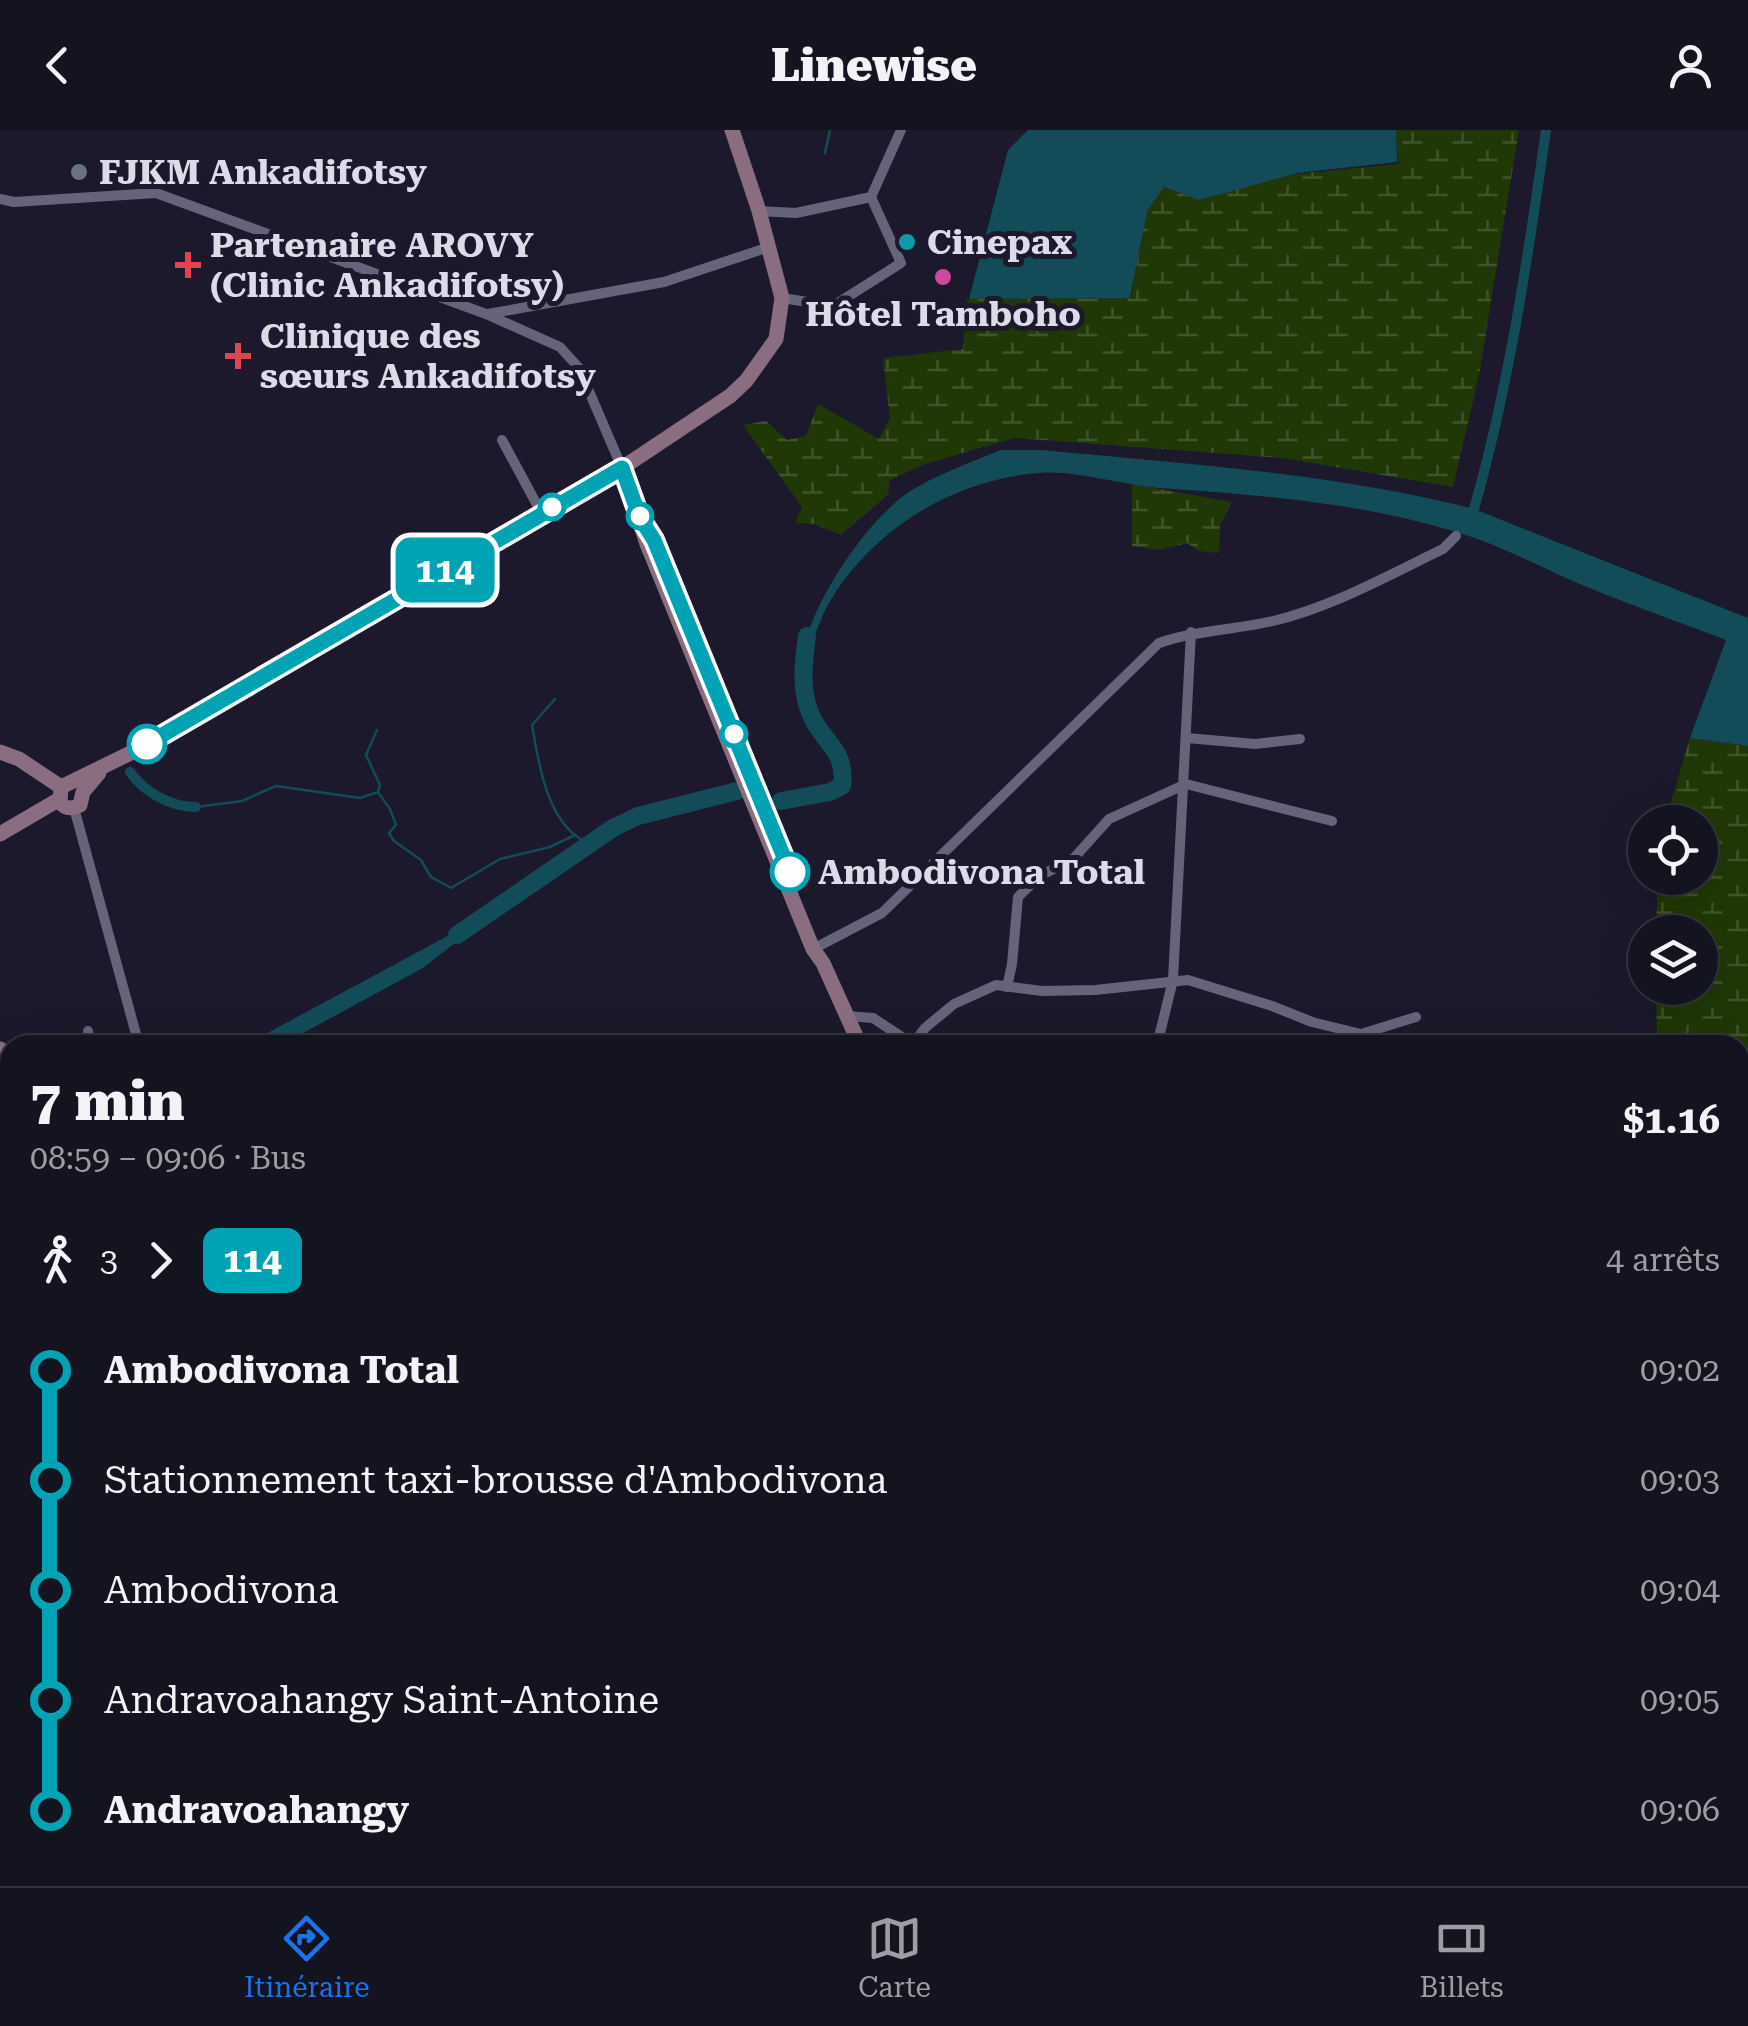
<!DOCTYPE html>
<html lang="fr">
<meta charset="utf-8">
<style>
body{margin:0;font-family:"Roboto Serif",serif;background:#1d1c29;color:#f1f3f6;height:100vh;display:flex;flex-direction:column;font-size:38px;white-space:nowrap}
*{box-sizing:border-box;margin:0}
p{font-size:32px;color:#9d9ea5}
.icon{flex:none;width:55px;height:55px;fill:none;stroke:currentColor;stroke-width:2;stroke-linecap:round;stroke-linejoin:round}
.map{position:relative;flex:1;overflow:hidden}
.drawer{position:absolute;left:0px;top:905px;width:1750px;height:852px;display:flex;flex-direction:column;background:#141320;border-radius:30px 30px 0 0;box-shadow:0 10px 40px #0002,0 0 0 2px #33323e}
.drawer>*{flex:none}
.badge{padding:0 20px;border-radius:15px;font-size:35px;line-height:65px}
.tools{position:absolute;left:1628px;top:675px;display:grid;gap:20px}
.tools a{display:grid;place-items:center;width:90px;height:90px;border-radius:50%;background:#141320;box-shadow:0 10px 40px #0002,0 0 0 2px #33323e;font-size:50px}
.map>.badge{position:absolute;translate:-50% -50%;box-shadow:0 0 0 5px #fff}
.legs{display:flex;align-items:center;gap:15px;height:110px;padding:0 30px;font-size:32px}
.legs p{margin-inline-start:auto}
.headline{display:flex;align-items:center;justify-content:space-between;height:170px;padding:0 30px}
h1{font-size:55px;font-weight:800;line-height:75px}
ul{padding:0 30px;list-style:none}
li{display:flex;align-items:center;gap:35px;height:110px;font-size:38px}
li i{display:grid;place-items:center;width:15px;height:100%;margin:0 12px;background:currentColor}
li i::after{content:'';width:25px;height:25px;margin:-12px;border:8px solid;border-radius:50%;background:#141320}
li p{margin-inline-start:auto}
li:first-child i{background:linear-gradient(#0000 50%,currentColor 0)}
li:last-child i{background:linear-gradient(currentColor 50%,#0000 0)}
header{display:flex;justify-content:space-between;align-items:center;height:130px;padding:0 30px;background:#141320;font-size:45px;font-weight:800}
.tab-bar{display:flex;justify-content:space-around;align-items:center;height:140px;border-top:2px solid #33323e;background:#141320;font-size:28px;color:#9d9ea5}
.tab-bar a{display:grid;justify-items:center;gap:5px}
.tab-bar .on{color:#1a73e8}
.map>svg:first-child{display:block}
.wetland{fill:url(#wetland-marsh)}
.water{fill:#134c59}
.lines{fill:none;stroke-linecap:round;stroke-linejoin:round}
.stream{stroke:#134c59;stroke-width:2.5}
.canal{stroke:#134c59;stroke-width:10}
.river{stroke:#134c59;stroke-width:18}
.minor{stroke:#65647a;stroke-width:10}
.secondary{stroke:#8b6d81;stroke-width:15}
.line-1-casing{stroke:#fff;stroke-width:22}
.line-1{stroke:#00a3b4;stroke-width:15}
.worship-dot{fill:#6b7280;stroke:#1b192b;stroke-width:4}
.culture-dot{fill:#0f9aa8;stroke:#1b192b;stroke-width:4}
.health-dot{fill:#e0444e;stroke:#1b192b;stroke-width:4}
.hotel-dot{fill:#d1479c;stroke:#1b192b;stroke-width:4}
.stop-1-dot{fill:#fff;stroke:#00a3b4;stroke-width:5}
.labels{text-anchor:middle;stroke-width:10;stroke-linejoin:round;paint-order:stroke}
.poi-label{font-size:35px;font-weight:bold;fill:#dcdbe8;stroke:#1b192b;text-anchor:start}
.stop-label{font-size:35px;font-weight:bold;fill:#dcdbe8;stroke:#1b192b;text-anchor:start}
</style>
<header><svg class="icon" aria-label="back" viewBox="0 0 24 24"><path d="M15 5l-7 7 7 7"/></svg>Linewise<svg class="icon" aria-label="person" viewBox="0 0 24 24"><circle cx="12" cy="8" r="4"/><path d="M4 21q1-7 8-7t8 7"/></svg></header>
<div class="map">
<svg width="1748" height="1756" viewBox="0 0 1748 1756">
<defs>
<pattern id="wetland-marsh" width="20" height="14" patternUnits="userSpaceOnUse" patternTransform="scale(2.5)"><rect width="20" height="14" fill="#203806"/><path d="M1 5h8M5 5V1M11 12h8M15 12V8" fill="none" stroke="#40542a"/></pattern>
</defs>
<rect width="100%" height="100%" fill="#1b192b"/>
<g class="wetland">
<path d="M1396 0H1519L1479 245 1453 357 1283 328 1015 308 925 334 890 350 888 365 841 405 814 394 795 393 802 377 743 295 766 291 787 310 806 306 818 274 879 309 890 288 883 228 963 219 967 169 1131 168 1145 84 1163 57 1200 70 1285 45 1398 34Z"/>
<path d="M1132 354 1232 372 1220 395 1219 423 1199 421 1187 413 1159 420 1132 416Z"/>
<path d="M1690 608 1748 616V1194L1740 1185V915H1657L1656 858H1700V802H1656L1658 748H1700V692H1665Z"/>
<path d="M2 1087 10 1096V1235L5 1229 0 1236Z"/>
</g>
<g class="water">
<path d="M1028 0H1396L1397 32 1297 43 1199 70 1164 57 1147 81 1130 168 969 169 1008 20Z"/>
<path d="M1000 320H1042C1186 334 1333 343 1474 379L1748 488V616L1690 608 1726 510C1682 493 1636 477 1592 459 1550 442 1509 419 1466 405 1366 373 1263 365 1159 358 1121 355 1076 340 1039 343 956 349 876 397 832 468 824 480 819 496 813 509L807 506C822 460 863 398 902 367 927 348 970 333 1000 320Z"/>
<path d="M455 802 460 809 423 838 281 915H245Z"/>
</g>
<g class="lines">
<g class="stream">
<path d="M825 23 830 0"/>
<path d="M555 569 532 595C538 631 546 682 575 705"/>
<path d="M377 600 366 625 380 655 378 662 390 679 396 695 389 703 394 711 421 730 431 747 451 758 500 729 550 717 575 705 588 715"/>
<path d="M196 677 242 671 276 656 360 668 378 662"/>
<path d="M0 1063 3 1066 10 1062"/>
</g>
<g class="canal">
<path d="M1474 379C1509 256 1528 127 1546 0"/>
<path d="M130 642C145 663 171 677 196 677"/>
</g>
<g class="river">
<path d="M781 671 830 662 842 656C846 624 829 616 815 593 799 566 803 535 807 506"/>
<path d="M457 805 613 698 638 686 737 661"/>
</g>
<g class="minor">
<path d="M0 69 14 72 156 63 486 184 560 217 579 238 622 338"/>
<path d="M759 81 796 83 871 67 901 0"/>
<path d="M782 168 833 176 901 133 871 67"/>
<path d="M488 184 664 152 769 117"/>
<path d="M502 310 542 384"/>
<path d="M1187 608 1255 614 1300 609"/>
<path d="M74 678 139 915"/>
<path d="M813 819 882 783 1159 513C1197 500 1234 500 1273 491 1332 477 1389 445 1443 419L1456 406"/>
<path d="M1007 857 1012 834 1018 767 1040 746 1074 728 1109 689 1186 654 1332 691"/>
<path d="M848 886 873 888 914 915"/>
<path d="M88 901 90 915"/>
<path d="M913 914 925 898 954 874 996 855 1042 861 1095 860 1188 850 1272 876 1312 892 1361 904 1416 887"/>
<path d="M1157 915 1173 850 1191 502"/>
<path d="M1396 1756 1398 1748"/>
</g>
<g class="secondary">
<path d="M622 338 647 414 813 819 823 833 860 915"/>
<path d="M0 622 19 629 61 657"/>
<path d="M61 657 147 615 622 338 730 266 746 251 776 209 782 168 759 81 732 0"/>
<path d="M61 657 60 672C66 680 72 679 80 675L83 662 99 643"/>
<path d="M0 704 58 670"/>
<path d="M0 919 10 926"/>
<path d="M0 1340 10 1333"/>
<path d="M0 1466 10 1468"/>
<path d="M378 1748 380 1756"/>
<path d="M972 1748 984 1756"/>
</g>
</g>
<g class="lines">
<g class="line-1-casing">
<path id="line-1" d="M147 614 622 338 640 388 654 410 790 742"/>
</g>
<use href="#line-1" class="line-1"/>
</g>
<circle class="worship-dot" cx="79" cy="42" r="10"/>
<circle class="culture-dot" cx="907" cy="112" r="10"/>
<g class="health-dot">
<path d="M183 120h10v10h10v10h-10v10h-10v-10h-10v-10h10z"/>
<path d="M233 211h10v10h10v10h-10v10h-10v-10h-10v-10h10z"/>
</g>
<circle class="hotel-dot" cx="943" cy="147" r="10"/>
<g class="stop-1-dot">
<circle cx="552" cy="377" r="12"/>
<circle cx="640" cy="386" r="12"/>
<circle cx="734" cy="604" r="12"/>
<circle cx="147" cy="614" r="18"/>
<circle cx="790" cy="742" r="18"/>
</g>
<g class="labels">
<g class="poi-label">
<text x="99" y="54">FJKM Ankadifotsy</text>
<text x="927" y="124">Cinepax</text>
<text x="210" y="127">Partenaire AROVY<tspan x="210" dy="40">(Clinic Ankadifotsy)</tspan></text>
<text x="943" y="196" text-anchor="middle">Hôtel Tamboho</text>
<text x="260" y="218">Clinique des<tspan x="260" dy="40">sœurs Ankadifotsy</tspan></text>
</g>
<g class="stop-label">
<text x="818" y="754">Ambodivona Total</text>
</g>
</g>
</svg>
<div class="tools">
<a><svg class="icon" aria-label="locate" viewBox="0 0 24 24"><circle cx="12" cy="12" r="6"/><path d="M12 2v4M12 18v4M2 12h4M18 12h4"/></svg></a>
<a><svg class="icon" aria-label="layers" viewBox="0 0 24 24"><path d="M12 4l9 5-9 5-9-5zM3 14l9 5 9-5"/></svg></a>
</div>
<b class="badge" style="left:445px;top:440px;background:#00a3b4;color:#fff">114</b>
<section class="drawer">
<div class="headline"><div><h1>7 min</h1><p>08:59 – 09:06 · Bus</p></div><b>$1.16</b></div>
<div class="legs"><svg class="icon" aria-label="walk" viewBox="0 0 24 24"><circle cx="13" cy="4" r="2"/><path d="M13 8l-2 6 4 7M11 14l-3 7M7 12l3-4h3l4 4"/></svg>3<svg class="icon" aria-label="forward" viewBox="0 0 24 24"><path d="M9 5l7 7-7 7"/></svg><b class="badge" style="background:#00a3b4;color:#fff">114</b><p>4 arrêts</p></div>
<ul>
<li><i style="color:#00a3b4"></i><b>Ambodivona Total</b><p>09:02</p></li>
<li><i style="color:#00a3b4"></i><span>Stationnement taxi-brousse d'Ambodivona</span><p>09:03</p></li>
<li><i style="color:#00a3b4"></i><span>Ambodivona</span><p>09:04</p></li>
<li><i style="color:#00a3b4"></i><span>Andravoahangy Saint-Antoine</span><p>09:05</p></li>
<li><i style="color:#00a3b4"></i><b>Andravoahangy</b><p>09:06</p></li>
</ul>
</section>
</div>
<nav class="tab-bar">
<a class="on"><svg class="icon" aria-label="directions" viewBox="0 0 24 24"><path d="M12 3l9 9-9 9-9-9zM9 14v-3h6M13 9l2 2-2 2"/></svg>Itinéraire</a>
<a><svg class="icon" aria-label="map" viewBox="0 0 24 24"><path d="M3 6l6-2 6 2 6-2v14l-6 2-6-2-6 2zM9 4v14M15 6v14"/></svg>Carte</a>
<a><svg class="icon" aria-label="tickets" viewBox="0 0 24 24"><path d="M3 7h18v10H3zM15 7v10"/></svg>Billets</a>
</nav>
